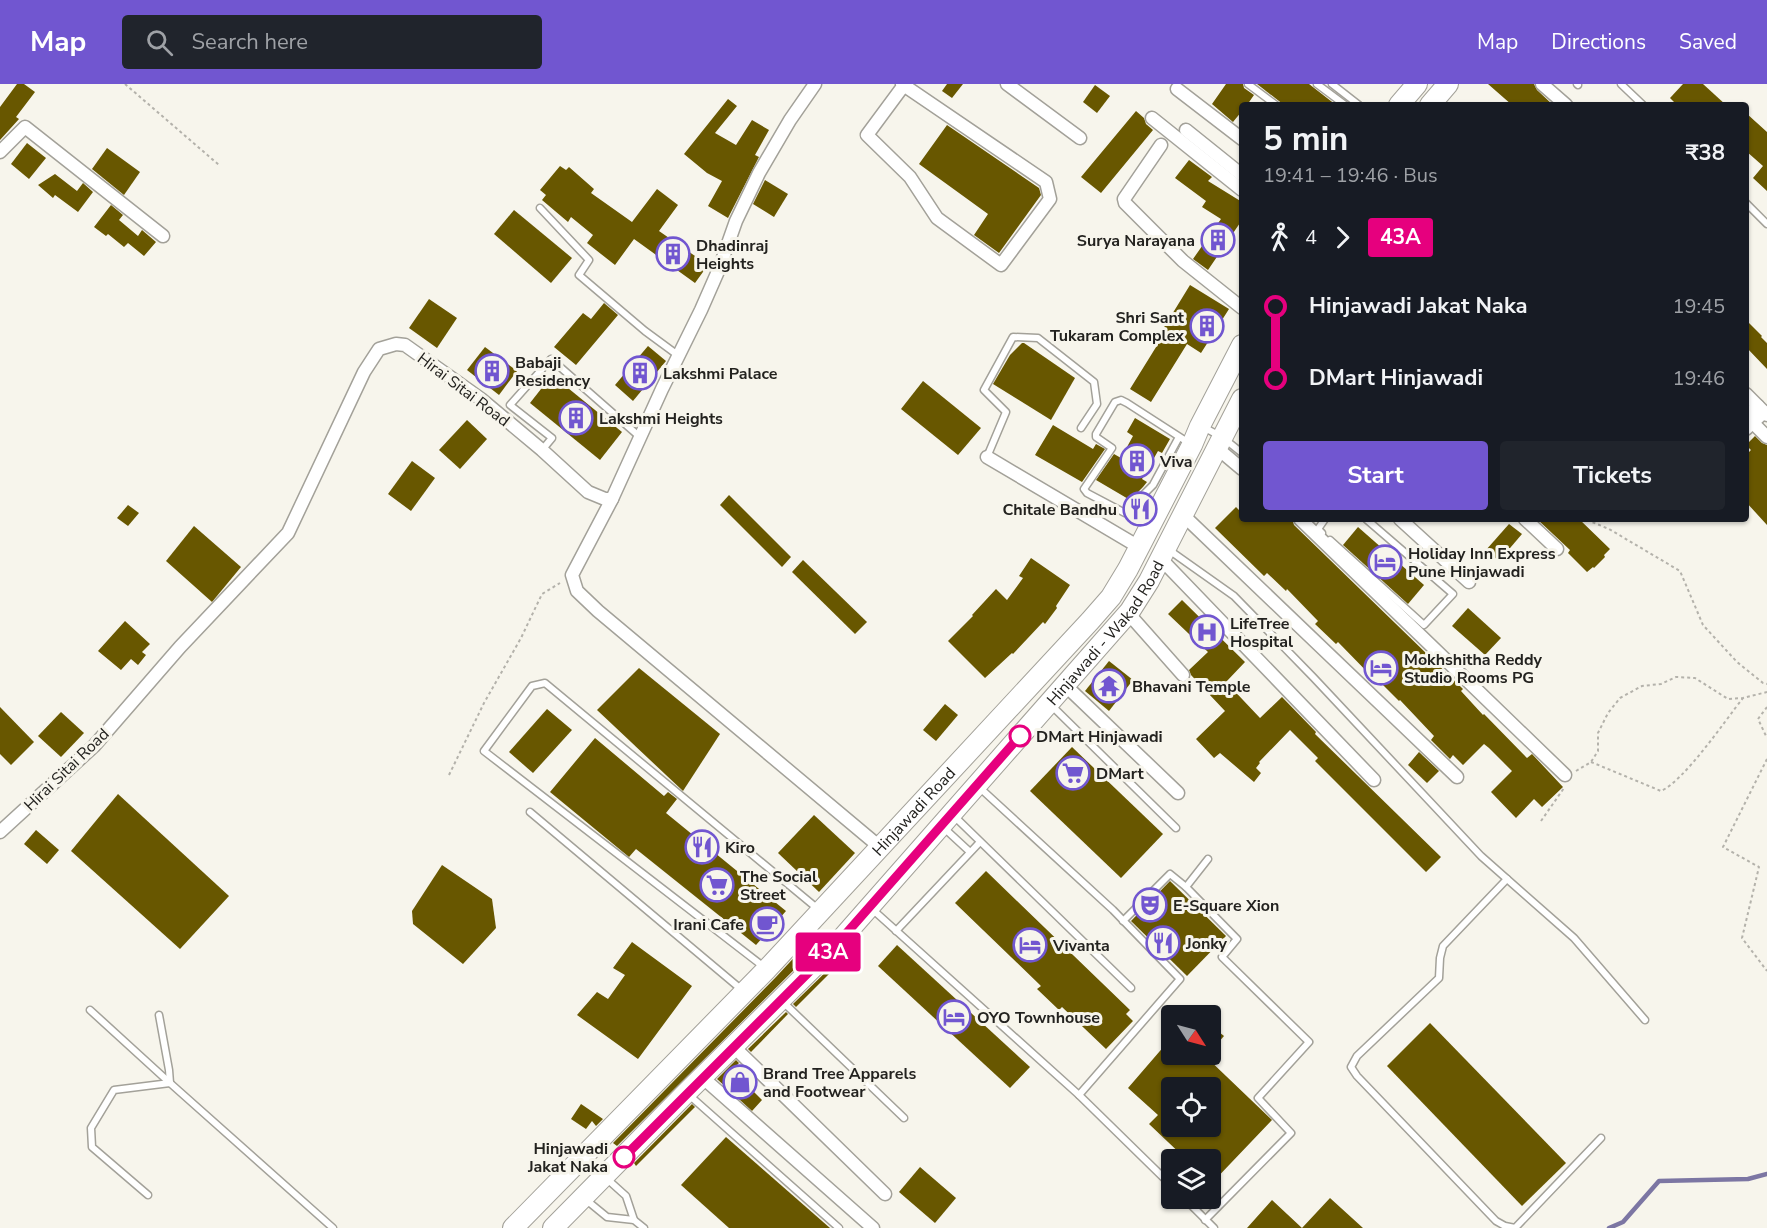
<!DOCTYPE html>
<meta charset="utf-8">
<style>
body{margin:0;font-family:"Nunito Sans",sans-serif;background:#20242c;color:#f1f3f6;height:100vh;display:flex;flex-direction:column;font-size:22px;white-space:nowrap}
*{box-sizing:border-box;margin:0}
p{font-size:20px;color:#9ea1a6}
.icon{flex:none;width:33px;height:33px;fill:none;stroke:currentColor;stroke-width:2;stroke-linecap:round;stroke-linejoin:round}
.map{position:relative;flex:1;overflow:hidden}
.drawer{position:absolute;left:1239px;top:18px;width:510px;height:420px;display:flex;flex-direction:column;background:#171b24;border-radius:6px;box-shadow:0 2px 4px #0004}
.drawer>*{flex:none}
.badge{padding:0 12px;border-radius:4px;font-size:21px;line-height:39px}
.needle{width:39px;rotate:126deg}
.controls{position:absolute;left:1161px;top:921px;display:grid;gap:12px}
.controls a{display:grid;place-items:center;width:60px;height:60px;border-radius:6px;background:#171b24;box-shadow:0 2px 4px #0004;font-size:30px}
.map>.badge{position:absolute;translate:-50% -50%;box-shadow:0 0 0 3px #fff}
.legs{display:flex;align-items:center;gap:9px;height:66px;padding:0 24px;font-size:20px}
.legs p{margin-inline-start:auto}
.overview{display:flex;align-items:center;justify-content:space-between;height:102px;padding:0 24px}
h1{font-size:33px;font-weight:700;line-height:45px}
.primary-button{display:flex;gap:12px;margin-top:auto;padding:12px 24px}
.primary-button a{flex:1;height:69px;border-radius:6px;background:#7156d0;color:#fff;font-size:24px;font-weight:700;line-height:69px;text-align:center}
.primary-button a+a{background:#20242c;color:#f1f3f6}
ul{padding:0 24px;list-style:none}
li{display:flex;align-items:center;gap:21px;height:72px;font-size:22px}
li i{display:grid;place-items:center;width:9px;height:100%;margin:0 8px;background:currentColor}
li i::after{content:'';width:15px;height:15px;margin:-8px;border:4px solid;border-radius:50%;background:#171b24}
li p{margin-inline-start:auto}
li:first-child i{background:linear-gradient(#0000 50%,currentColor 0)}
li:last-child i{background:linear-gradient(currentColor 50%,#0000 0)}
header{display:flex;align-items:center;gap:36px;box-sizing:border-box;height:84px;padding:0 30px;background:#7156d0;color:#fff}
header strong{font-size:28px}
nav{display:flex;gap:33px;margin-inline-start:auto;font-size:21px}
.search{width:420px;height:54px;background:#20242c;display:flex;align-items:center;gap:15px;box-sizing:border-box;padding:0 21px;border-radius:6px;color:#9ea1a6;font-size:22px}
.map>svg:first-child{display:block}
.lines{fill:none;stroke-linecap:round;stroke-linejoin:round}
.stream{stroke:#7c76a3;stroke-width:4.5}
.building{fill:#685700;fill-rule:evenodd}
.service-casing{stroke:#a3a199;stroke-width:9}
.minor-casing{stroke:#a3a199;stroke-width:15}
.primary-casing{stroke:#a3a199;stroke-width:22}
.path{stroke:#b4b2ab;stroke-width:2;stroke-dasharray:3 3;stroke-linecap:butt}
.service{stroke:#fff;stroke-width:6}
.minor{stroke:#fff;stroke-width:12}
.primary{stroke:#fff;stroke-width:20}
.line-1-casing{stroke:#fff;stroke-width:14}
.line-1{stroke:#e6007e;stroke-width:9}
.stop-1-dot{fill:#fff;stroke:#e6007e;stroke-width:3}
.labels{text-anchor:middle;stroke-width:6;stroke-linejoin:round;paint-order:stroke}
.poi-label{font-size:16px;font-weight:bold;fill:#23221f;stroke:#f7f5ec;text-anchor:start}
.street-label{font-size:16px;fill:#23221f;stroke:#f7f5ec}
.stop-label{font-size:16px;font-weight:bold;fill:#23221f;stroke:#f7f5ec;text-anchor:start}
</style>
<header>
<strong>Map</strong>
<div class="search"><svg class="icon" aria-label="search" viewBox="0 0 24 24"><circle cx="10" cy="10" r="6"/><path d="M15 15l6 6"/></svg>Search here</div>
<nav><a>Map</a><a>Directions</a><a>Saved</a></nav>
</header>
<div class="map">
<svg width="1767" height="1144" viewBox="0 0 1767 1144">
<rect width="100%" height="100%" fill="#f7f5ec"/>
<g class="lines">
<path class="stream" d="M1609 1144 1623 1138 1659 1097 1748 1095 1767 1090"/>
</g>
<g class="building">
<path d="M17 0H24L35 8 16 33 19 35 0 56V23Z"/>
<path d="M947 0H963L952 14 942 7Z"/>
<path d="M1226 0H1243L1244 4 1254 11 1247 21H1242V27L1233 38 1212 20Z"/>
<path d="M1257 0H1309L1336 21H1284Z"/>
<path d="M1488 0H1534L1537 6 1553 21H1512Z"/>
<path d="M1683 0H1703L1726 21H1677L1670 14Z"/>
<path d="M1095 1 1110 12 1097 29 1083 18Z"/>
<path d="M728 15 737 22 715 49 736 61 752 36 769 46 755 71 759 73 728 134 708 122 722 97 707 89 684 70Z"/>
<path d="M1136 27 1144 34 1146 40 1153 46 1101 109 1081 93Z"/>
<path d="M1746 29 1767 48V107L1753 94 1763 82 1746 67Z"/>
<path d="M947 41 1039 104 1041 111 999 169 974 151 988 130 919 80Z"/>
<path d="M27 59 46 74 29 95 11 80Z"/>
<path d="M107 64 140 88 124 111 92 85Z"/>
<path d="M1189 76 1212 93 1208 97 1242 118V136L1208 186 1193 175 1221 135 1202 123 1206 117 1175 94Z"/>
<path d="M560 82 566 86 569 83 594 105 591 109 632 138 657 105 678 121 659 147 708 181 695 199 634 155 615 181 587 159 593 151 571 133 568 138 542 116 546 111 540 106Z"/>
<path d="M55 90 77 107 83 99 93 108 78 128 55 111 53 114 38 101Z"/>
<path d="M765 96 788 110 774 133 753 120Z"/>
<path d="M111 121 123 131 119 136 138 152 142 146 156 158 144 172 128 159 124 163 108 150 106 152 94 143Z"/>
<path d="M514 126 572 174 551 199 494 150Z"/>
<path d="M1190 201 1229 225 1201 269 1187 260 1151 318 1130 305 1166 247 1163 245Z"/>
<path d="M429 215 457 234 437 264 409 244Z"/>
<path d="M604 219 618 231 576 281 554 263 583 229 591 235Z"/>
<path d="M1746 236 1762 252 1761 253 1767 259V285L1746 263Z"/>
<path d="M1022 259H1024L1075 294 1051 336 993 300 1010 271Z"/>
<path d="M648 262 666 277 633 317 615 301Z"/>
<path d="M485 263 517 287 499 311 467 286Z"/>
<path d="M552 291 622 348 600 376 530 319Z"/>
<path d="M923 297 981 344 958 371 901 325Z"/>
<path d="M1135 334 1170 355 1162 369 1158 367 1142 395 1147 398 1143 403 1130 416 1096 396 1114 370 1121 374 1133 352 1127 348Z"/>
<path d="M467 336 487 355 460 385 439 366Z"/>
<path d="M1053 341 1093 365 1096 360 1105 365 1082 398 1035 371Z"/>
<path d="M1755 352 1762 359 1767 361V441L1746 418V371L1751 366 1746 361Z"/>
<path d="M412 377 435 394 411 427 388 410Z"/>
<path d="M729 411 791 473 782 483 720 421Z"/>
<path d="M128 421 139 429 128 442 117 434Z"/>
<path d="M1236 423 1242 429V435H1292L1294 441 1463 605 1461 607 1483 631 1484 630 1527 674 1532 670 1563 703 1542 723 1534 715 1516 734 1491 708 1512 687 1489 664 1484 660 1463 681 1453 671 1450 675 1431 656 1434 652 1400 616 1399 617 1380 598 1378 599 1338 558 1336 560 1315 540 1318 537 1287 505 1286 507 1267 489 1264 492 1215 444Z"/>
<path d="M1537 435H1579L1610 465 1604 471 1605 473 1594 484 1593 483 1587 488 1568 469 1570 466Z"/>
<path d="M1509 440 1522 450 1499 477 1486 466Z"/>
<path d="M194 442 241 483 212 518 166 477Z"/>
<path d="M1358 443 1424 501 1408 520 1343 461Z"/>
<path d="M1031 474 1070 501 1056 522 1057 524 1045 540 1043 538 1013 570 1012 569 985 594 948 557 973 532 972 531 996 505 1007 516 1023 494 1019 492Z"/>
<path d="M803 476 867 538 855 550 792 488Z"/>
<path d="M1182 516 1245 578 1226 598 1260 634 1282 613 1316 648 1315 650 1441 773 1426 788 1315 677 1318 674 1290 646 1259 678 1260 679 1256 684 1261 689 1254 698 1220 669 1214 674 1196 655 1225 627 1191 591 1189 586 1208 568 1168 530Z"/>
<path d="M1468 524 1501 554 1485 571 1452 542Z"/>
<path d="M125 537 150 560 142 568 146 571 138 581 131 575 121 586 98 567Z"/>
<path d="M1109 577 1133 596 1109 627 1085 607Z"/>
<path d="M639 584 720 650 683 707 597 626Z"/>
<path d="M945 620 958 631 936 657 923 646Z"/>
<path d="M0 623 34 658 11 681 0 670Z"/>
<path d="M547 625 572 646 533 689 509 668Z"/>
<path d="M61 628 84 649 61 673 38 652Z"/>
<path d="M595 654 664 712 668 708 677 715 666 729 786 827 756 861 636 765 629 773 550 708Z"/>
<path d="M1072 663 1163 750 1121 794 1030 707Z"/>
<path d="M1419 668 1439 687 1427 699 1408 681Z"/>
<path d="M118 710 229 812 180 865 71 767Z"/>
<path d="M814 731 855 769 819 808 778 769Z"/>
<path d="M36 746 59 766 47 780 24 760Z"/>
<path d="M442 781 492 815 496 844 463 880 413 840 412 827Z"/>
<path d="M986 787 1130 926 1126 930 1133 937 1106 965 1062 923 1059 926 1037 905 1041 902 955 819Z"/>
<path d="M1170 797 1226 852 1187 892 1131 837Z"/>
<path d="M815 851 822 858 617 1062 613 1059 776 893Z"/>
<path d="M632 858 692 902 638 975 577 931 597 908 608 915 625 891 613 884Z"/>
<path d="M897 861 1030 983 1010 1004 878 882Z"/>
<path d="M839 875 841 878 796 923 793 920Z"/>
<path d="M786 928 788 930 751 968 748 965Z"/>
<path d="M1430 939 1566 1079 1522 1122 1387 982Z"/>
<path d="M1210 941 1224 952 1210 968Z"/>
<path d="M1172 953V970H1203L1272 1036 1210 1101V1076H1187L1149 1040 1158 1031 1128 1004ZM1172 1004H1210V1042H1172Z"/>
<path d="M736 976 739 979 732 986 762 1016 752 1027 717 995Z"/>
<path d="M581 1020 584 1022 603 1035 596 1042 592 1037 586 1045 571 1035Z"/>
<path d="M692 1020 695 1023 636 1082 634 1079Z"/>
<path d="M726 1053 830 1144H729L681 1101Z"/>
<path d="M920 1083 956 1114 935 1139 899 1108Z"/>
<path d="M1330 1114 1363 1144H1247L1272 1116 1302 1144Z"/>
</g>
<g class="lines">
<g class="service-casing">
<g id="service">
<path d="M1248 0 1276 21"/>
<path d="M1317 0 1345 21"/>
<path d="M1332 0 1359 21"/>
<path d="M1577 0 1578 1"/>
<path d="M1621 0 1643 21"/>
<path d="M1746 119 1767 140"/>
<path d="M540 124 589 176 579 191 645 247 679 272"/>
<path d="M1203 343 1222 353 1242 369"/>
<path d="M1179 353 1153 401 1125 429 1087 409 1084 405 1112 364 1096 353V350L1115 318 1121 316 1127 319 1189 359"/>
<path d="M542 366 552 354 510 321 551 275 640 353"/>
<path d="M987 373 1006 328 984 306 1013 253 1038 254 1094 298 1097 320 1081 344"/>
<path d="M1322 449 1318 445 1325 435"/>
<path d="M1330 456 1424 541 1453 510 1366 435"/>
<path d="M1169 466 1234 512 1313 593 1481 772 1574 854 1645 936"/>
<path d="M1052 622 1176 744"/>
<path d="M980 704 1113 826 1180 895 1079 1011"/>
<path d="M530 728 742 906"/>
<path d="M953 731 1131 904"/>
<path d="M944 744 970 768"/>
<path d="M1507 795 1443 862 1440 874 1439 894 1357 972 1351 983 1357 992 1496 1137 1505 1142 1515 1144 1601 1054"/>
<path d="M872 825 1079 1011 1172 1102"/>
<path d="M1123 837 1170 790 1186 803"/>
<path d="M896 847 980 758"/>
<path d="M764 883 484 667 532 602 545 599 818 825"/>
<path d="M783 918 904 1034"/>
<path d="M90 926 170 999"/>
<path d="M159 931 169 986 170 999"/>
<path d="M689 1011 839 1144"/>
<path d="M606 1094 626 1112 634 1136"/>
<path d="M148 1111 92 1063 91 1044 114 1006 170 999 333 1144"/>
<path d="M1184 1114 1214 1144"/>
<path d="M585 1115 607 1133 634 1136 644 1144"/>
<path d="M1205 1136 1291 1049 1258 1014 1309 958 1222 873 1237 855 1186 803 1208 775"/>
</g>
</g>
<g class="minor-casing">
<g id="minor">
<path d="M902 0 1046 98 1050 115 1001 181 937 134 910 93 867 51 904 1"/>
<path d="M1007 0 1080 54"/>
<path d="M1542 0 1566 21"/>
<path d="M1177 5 1242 55"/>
<path d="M1152 34 1242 106"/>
<path d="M1186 46 1242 91"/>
<path d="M1161 61 1124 115 1125 119 1183 177 1242 224"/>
<path d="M0 68 25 43 163 152"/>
<path d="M1746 310 1767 331"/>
<path d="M1746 332 1758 322"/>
<path d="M1753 339 1767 353"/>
<path d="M1746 345 1764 328"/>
<path d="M1217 364 1242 385"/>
<path d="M987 373 1139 463"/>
<path d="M612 415 572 491 577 507 598 527 881 764"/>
<path d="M1183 431 1457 693"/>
<path d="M1300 435 1565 691"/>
<path d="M1400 435 1469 498"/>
<path d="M1525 435 1557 465"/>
<path d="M1160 474 1374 696"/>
<path d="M1128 529 1183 591"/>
<path d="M1065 601 1178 709"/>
<path d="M0 748 94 662 180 563 288 449 364 288 379 265 396 260 405 261 481 315 542 366 588 408 605 415H612L662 305 701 226 719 185 736 137 759 89 790 36 815 0"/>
<path d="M733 962 885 1110"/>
<path d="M702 993 873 1144"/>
</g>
</g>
<g class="primary-casing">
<g id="primary">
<path d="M1399 21 1417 0"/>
<path d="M1430 21 1448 0"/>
<path id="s1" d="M513 1144 767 885 1090 537 1111 513 1128 485 1192 361 1200 342 1242 261"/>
<path id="s2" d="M553 1144 686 1009 836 861 1130 527 1149 497 1242 315"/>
</g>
</g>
<g class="path">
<path d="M125 0 219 81"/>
<path d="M1587 436 1609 445 1680 487 1703 541 1737 578 1763 599 1767 600"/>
<path d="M1767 623 1758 635 1767 654"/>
<path d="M1767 675 1723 763 1759 783 1742 854 1767 887"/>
<path d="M1591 678 1661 707C1685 696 1724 638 1743 614"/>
<path d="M1576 687 1591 678 1598 667V649L1608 629 1620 614 1642 602 1661 600 1676 593 1695 594 1728 615 1743 614 1767 608"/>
<path d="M449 691 484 619 521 554 542 510 560 499"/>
<path d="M1541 737 1564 704"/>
</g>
<use href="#service" class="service"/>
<use href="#minor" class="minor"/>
<use href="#primary" class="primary"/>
</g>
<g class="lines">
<g class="line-1-casing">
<path id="line-1" d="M624 1073 836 861 1020 652"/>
</g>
<use href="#line-1" class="line-1"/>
</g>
<defs>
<g id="building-ring" transform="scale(1.725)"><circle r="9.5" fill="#f7f5ec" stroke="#7156d0" stroke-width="1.5"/><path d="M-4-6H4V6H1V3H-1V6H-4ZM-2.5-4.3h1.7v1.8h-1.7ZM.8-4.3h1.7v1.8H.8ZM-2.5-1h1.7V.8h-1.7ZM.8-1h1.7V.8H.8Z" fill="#7156d0"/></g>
<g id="restaurant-ring" transform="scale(1.725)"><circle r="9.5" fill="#f7f5ec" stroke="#7156d0" stroke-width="1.5"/><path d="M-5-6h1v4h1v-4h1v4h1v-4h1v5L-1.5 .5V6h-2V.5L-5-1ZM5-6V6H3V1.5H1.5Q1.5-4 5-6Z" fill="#7156d0"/></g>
<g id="hotel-ring" transform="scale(1.725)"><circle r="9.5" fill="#f7f5ec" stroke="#7156d0" stroke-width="1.5"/><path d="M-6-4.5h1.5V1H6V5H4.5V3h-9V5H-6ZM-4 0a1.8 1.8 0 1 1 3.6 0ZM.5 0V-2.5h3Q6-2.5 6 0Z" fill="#7156d0"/></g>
<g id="hospital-ring" transform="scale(1.725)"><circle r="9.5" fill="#f7f5ec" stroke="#7156d0" stroke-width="1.5"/><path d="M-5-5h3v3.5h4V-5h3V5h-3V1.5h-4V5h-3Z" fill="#7156d0"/></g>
<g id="temple-ring" transform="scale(1.725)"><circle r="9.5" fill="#f7f5ec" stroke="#7156d0" stroke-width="1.5"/><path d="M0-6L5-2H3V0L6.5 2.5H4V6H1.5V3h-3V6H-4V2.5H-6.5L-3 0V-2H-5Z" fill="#7156d0"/></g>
<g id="supermarket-ring" transform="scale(1.725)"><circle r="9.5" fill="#f7f5ec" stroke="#7156d0" stroke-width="1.5"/><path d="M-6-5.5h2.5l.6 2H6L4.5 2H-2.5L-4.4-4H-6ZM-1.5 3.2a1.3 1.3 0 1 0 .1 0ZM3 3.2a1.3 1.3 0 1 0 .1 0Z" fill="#7156d0"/></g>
<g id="theatre-ring" transform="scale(1.725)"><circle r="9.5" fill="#f7f5ec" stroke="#7156d0" stroke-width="1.5"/><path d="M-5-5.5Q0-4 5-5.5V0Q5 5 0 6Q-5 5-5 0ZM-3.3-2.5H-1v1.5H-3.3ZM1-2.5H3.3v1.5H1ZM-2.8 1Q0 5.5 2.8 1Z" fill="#7156d0"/></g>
<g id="cafe-ring" transform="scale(1.725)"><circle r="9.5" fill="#f7f5ec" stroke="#7156d0" stroke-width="1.5"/><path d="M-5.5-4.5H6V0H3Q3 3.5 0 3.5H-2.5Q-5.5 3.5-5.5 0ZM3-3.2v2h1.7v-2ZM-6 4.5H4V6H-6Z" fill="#7156d0"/></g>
<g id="shop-ring" transform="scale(1.725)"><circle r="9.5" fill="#f7f5ec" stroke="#7156d0" stroke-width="1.5"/><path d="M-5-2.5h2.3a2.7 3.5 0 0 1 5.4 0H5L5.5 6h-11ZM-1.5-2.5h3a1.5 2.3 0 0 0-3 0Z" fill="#7156d0"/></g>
</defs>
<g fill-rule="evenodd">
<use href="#building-ring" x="1218" y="156"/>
<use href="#building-ring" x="673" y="170"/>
<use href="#building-ring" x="1207" y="242"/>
<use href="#building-ring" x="492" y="287"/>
<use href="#building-ring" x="640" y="289"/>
<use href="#building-ring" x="576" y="334"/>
<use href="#building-ring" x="1137" y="377"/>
<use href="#restaurant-ring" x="1140" y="425"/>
<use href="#hotel-ring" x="1385" y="478"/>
<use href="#hospital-ring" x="1207" y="548"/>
<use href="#hotel-ring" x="1381" y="584"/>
<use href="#temple-ring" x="1109" y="602"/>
<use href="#supermarket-ring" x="1073" y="689"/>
<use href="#restaurant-ring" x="702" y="763"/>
<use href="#supermarket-ring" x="717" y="801"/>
<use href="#theatre-ring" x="1150" y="821"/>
<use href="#cafe-ring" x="767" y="840"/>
<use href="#restaurant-ring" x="1163" y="859"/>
<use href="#hotel-ring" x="1030" y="861"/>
<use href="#hotel-ring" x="954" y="933"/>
<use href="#shop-ring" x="740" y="998"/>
</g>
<g class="stop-1-dot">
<circle cx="1020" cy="652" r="10"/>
<circle cx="624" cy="1073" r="10"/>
</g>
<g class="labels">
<g class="poi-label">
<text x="1195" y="162" text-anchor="end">Surya Narayana</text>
<text x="696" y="167">Dhadinraj<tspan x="696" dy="18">Heights</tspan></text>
<text x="1184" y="239" text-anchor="end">Shri Sant<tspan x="1184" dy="18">Tukaram Complex</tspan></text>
<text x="515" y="284">Babaji<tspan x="515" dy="18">Residency</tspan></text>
<text x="663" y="295">Lakshmi Palace</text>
<text x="599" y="340">Lakshmi Heights</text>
<text x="1160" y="383">Viva</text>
<text x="1117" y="431" text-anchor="end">Chitale Bandhu</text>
<text x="1408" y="475">Holiday Inn Express<tspan x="1408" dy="18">Pune Hinjawadi</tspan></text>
<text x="1230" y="545">LifeTree<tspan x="1230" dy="18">Hospital</tspan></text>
<text x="1404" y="581">Mokhshitha Reddy<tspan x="1404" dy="18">Studio Rooms PG</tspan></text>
<text x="1132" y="608">Bhavani Temple</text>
<text x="1096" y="695">DMart</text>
<text x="725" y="769">Kiro</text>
<text x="740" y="798">The Social<tspan x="740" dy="18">Street</tspan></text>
<text x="1173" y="827">E-Square Xion</text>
<text x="744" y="846" text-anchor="end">Irani Cafe</text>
<text x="1186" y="865">Jonky</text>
<text x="1053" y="867">Vivanta</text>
<text x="977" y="939">OYO Townhouse</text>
<text x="763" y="995">Brand Tree Apparels<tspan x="763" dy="18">and Footwear</tspan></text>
</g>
<g class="street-label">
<text transform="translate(464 305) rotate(37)" y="6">Hirai Sitai Road</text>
<text dy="6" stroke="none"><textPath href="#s2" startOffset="813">Hinjawadi - Wakad Road</textPath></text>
<text transform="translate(66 685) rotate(-44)" y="6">Hirai Sitai Road</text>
<text dy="6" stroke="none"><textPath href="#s1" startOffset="578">Hinjawadi Road</textPath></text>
</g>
<g class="stop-label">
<text x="1036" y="658">DMart Hinjawadi</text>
<text x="608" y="1070" text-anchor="end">Hinjawadi<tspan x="608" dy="18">Jakat Naka</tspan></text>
</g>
</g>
</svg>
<div class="controls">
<a><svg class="needle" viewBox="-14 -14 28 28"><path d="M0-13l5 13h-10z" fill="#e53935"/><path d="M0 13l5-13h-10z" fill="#9ea1a6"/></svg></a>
<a><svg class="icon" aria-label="locate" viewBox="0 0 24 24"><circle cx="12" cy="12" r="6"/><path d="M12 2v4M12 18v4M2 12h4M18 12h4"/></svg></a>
<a><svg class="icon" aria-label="layers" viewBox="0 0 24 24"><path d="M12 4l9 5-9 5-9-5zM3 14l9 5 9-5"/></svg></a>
</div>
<b class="badge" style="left:828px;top:868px;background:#e6007e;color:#fff">43A</b>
<section class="drawer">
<div class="overview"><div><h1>5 min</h1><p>19:41 – 19:46 · Bus</p></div><b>₹38</b></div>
<div class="legs"><svg class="icon" aria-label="walk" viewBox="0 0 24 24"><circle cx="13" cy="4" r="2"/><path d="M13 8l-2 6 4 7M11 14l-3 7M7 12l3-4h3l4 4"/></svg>4<svg class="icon" aria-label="forward" viewBox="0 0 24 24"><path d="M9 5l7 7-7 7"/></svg><b class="badge" style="background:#e6007e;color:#fff">43A</b></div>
<ul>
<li><i style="color:#e6007e"></i><b>Hinjawadi Jakat Naka</b><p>19:45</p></li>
<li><i style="color:#e6007e"></i><b>DMart Hinjawadi</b><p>19:46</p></li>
</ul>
<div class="primary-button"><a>Start</a><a>Tickets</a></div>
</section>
</div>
